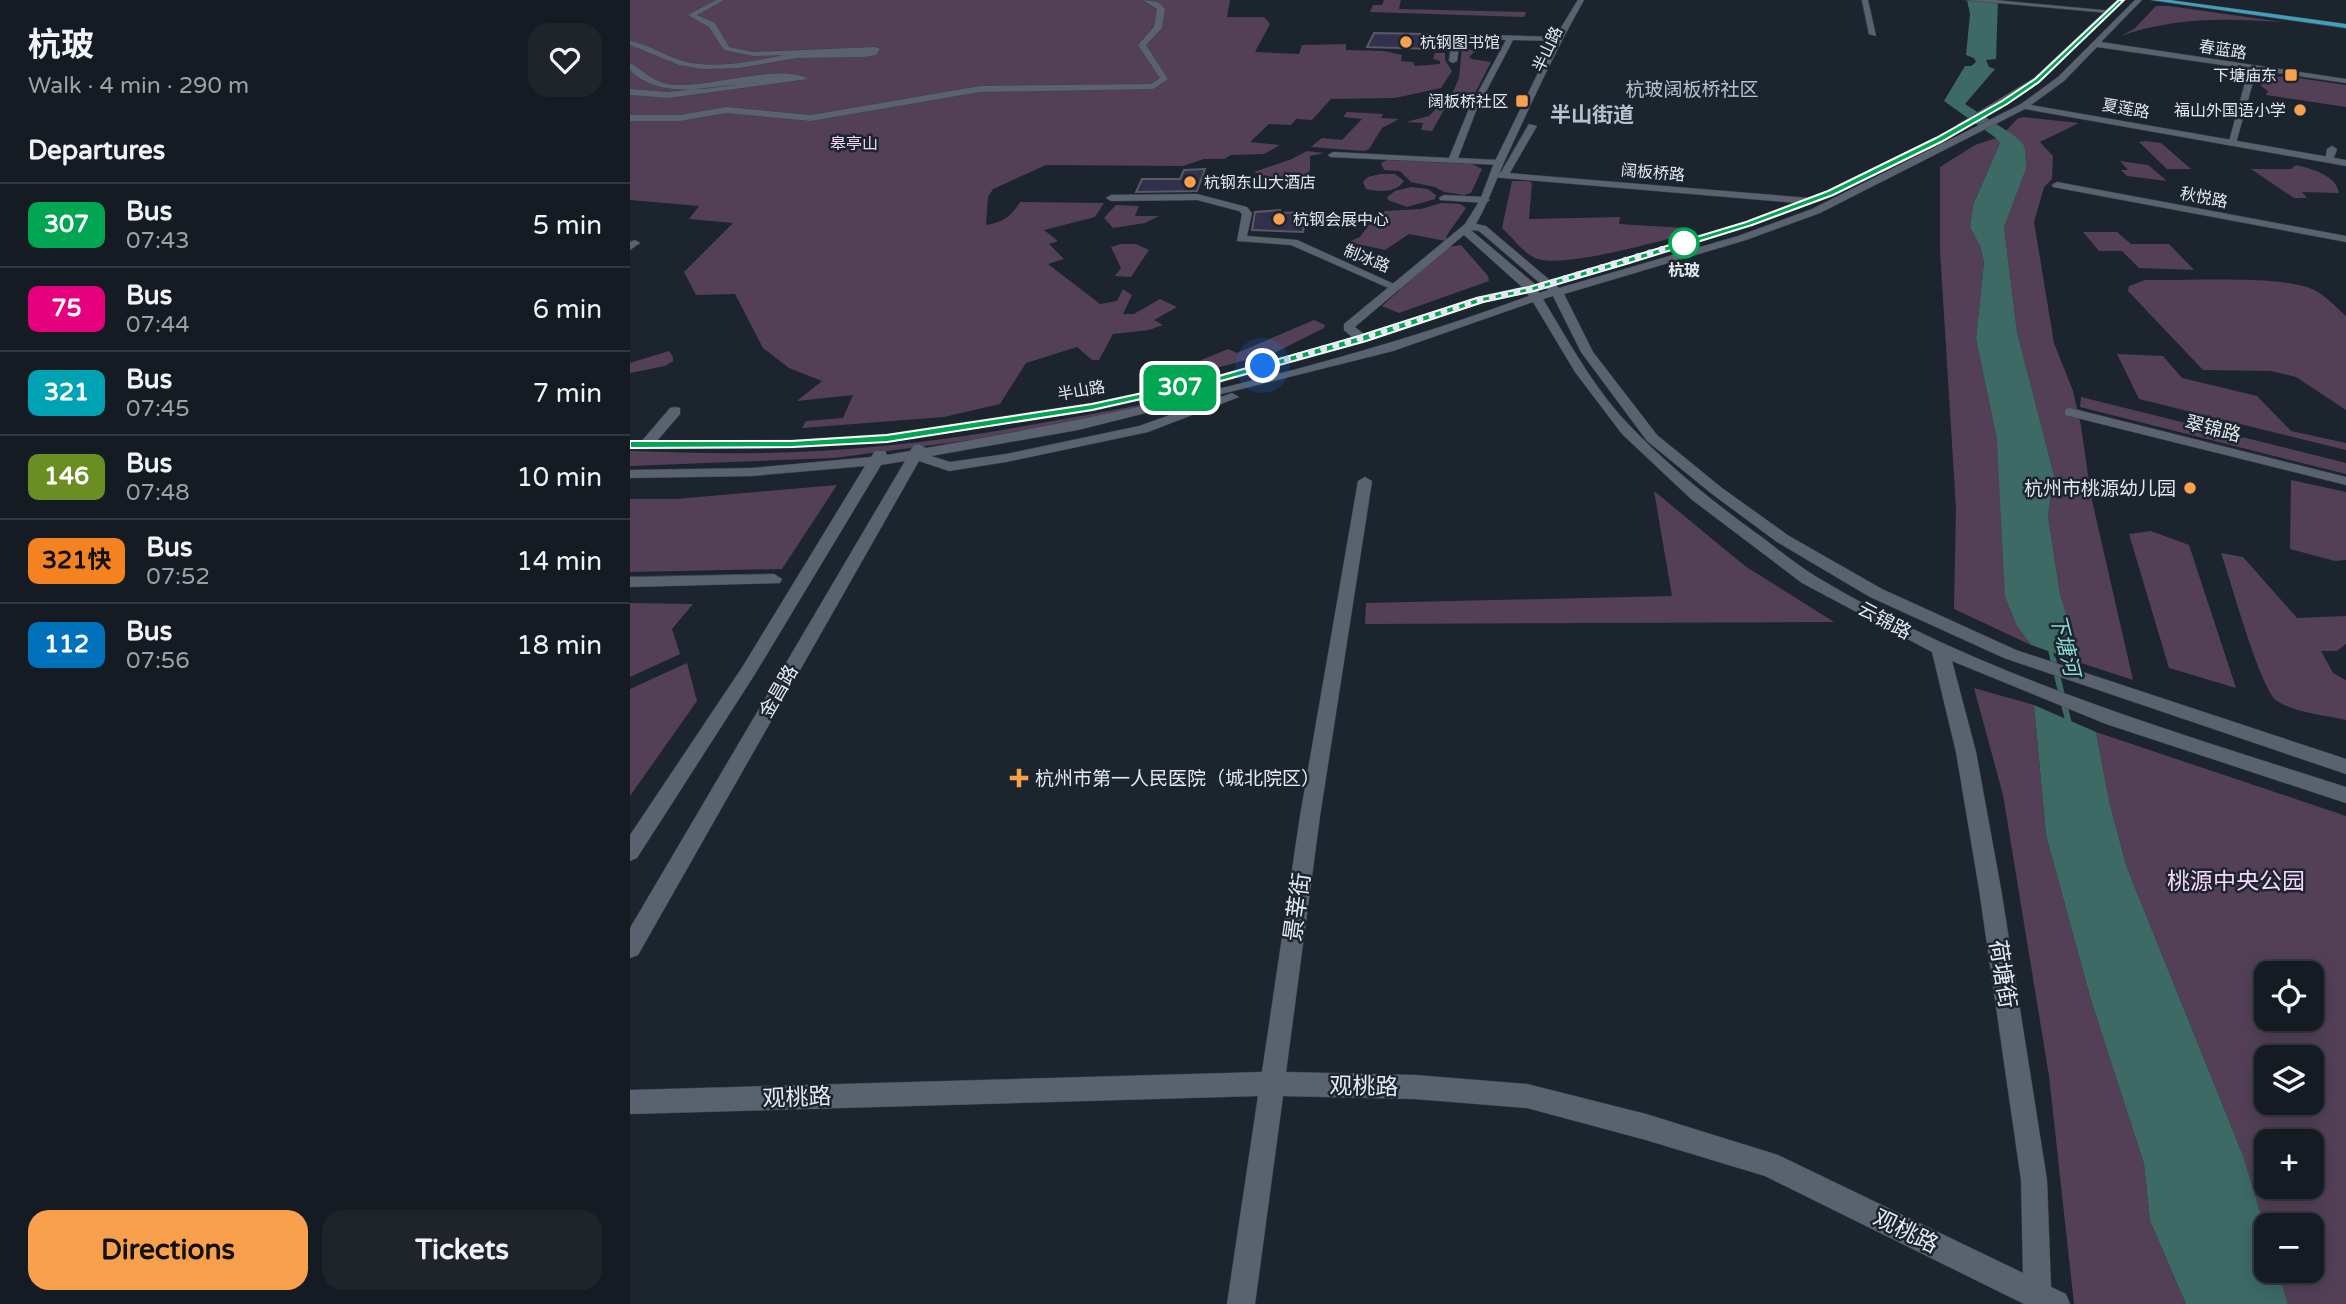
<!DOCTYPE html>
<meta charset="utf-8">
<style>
body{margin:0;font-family:"Varela Round","Noto Sans SC",sans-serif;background:#1e242a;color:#f1f3f6;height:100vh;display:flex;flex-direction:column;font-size:26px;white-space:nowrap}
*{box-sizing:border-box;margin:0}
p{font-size:23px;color:#9da1a5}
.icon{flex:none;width:38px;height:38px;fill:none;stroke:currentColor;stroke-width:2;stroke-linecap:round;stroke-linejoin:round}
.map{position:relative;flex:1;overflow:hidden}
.sheet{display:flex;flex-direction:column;background:#151b22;width:630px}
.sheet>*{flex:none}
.badge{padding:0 14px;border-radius:10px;font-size:24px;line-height:46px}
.buttons{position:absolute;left:1624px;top:961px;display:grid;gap:14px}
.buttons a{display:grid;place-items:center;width:70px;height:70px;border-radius:14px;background:#151b22;box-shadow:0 4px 18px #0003,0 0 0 2px #343940;font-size:35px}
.you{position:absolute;width:35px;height:35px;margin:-18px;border:5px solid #fff;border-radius:50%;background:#1a73e8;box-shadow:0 0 0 10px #1a73e833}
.map>.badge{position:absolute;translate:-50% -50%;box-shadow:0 0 0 4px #fff}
h2{padding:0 28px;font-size:26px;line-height:63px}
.round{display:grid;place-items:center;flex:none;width:74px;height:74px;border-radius:21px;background:#1e242a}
.summary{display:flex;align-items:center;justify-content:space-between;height:119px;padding:0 28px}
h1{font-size:33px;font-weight:700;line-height:52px}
.button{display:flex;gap:14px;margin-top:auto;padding:14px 28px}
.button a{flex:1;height:80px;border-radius:21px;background:#f9a04c;color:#111;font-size:28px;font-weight:700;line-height:80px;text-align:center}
.button a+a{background:#1e242a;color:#f1f3f6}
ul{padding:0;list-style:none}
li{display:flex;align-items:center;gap:21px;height:84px;padding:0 28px;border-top:2px solid #343940}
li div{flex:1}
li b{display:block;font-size:26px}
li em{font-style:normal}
li .badge{min-width:77px;font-weight:700;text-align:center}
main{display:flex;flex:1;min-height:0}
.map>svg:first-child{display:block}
.green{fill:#534057;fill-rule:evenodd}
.water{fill:#3d6a65}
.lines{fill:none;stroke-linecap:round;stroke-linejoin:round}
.stream-far1{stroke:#3d6a65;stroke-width:4.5}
.stream{stroke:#3d6a65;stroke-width:6}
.building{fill:#33304d;stroke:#595866;stroke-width:2}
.street-casing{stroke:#3b424a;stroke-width:1}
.secondary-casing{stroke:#3b424a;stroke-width:1}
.primary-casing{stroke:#3b424a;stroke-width:1}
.street{fill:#59626e;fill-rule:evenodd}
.secondary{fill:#59626e;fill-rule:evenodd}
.primary{fill:#43a0bc;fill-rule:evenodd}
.line{fill:#00a651;stroke:#fff;stroke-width:2}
.walk{stroke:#e3e9f0;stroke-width:7;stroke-dasharray:0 12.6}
.poi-dot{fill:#f9a04c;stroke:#1c242e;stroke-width:2.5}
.stop-dot{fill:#fff;stroke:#00a651;stroke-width:3.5}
.labels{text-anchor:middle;stroke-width:5;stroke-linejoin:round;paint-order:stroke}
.far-poi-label{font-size:16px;fill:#e3e9f0;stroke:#1c242e;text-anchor:start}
.far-street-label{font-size:16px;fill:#e3e9f0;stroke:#1c242e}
.far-park-label{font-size:16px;fill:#f7d5fd;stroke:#1c242e}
.far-stop-label{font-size:16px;font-weight:bold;fill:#e3e9f0;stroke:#1c242e}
.far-quarter-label{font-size:19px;fill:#b6c0ce;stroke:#1c242e}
.street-label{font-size:19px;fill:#e3e9f0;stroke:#1c242e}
.poi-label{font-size:19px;fill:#e3e9f0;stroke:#1c242e;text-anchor:end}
.far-district-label{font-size:21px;font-weight:bold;fill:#b6c0ce;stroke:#1c242e}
.water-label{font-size:21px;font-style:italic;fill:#8adbd2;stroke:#1c242e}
.near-park-label{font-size:23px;fill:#f7d5fd;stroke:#1c242e}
.near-street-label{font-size:23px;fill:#e3e9f0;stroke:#1c242e}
</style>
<main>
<section class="sheet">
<div class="summary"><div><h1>杭玻</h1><p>Walk · 4 min · 290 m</p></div><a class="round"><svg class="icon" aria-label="heart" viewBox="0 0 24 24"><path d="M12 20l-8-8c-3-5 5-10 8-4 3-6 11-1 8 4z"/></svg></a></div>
<h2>Departures</h2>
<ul>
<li><span class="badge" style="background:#00a651;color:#fff">307</span><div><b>Bus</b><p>07:43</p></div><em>5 min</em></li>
<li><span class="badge" style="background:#e6007e;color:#fff">75</span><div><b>Bus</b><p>07:44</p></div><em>6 min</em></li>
<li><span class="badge" style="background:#00a3b4;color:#fff">321</span><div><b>Bus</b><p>07:45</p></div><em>7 min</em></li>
<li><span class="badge" style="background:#6b8e23;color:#fff">146</span><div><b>Bus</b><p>07:48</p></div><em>10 min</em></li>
<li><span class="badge" style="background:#f58220;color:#111">321快</span><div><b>Bus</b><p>07:52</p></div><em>14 min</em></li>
<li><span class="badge" style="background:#0072bc;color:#fff">112</span><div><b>Bus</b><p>07:56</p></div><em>18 min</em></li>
</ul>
<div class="button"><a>Directions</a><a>Tickets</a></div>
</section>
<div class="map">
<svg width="1716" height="1304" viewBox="0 0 1716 1304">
<rect width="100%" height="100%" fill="#1c242e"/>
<g class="green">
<path d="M0 0H600L597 17H634L640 24 625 52 669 54 672 45 716 44V50L754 51 772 55 771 61 783 62 785 66 810 64V61L803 59 805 53H815V60L822 71 811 88 765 98 701 99 682 120 666 119 661 125 639 124 620 142 650 145 634 154 601 155 594 159H574L553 166 416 165 363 189 358 197 356 225C373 222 381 217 390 202L474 203 465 217 414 230 428 241 419 244 434 259 418 264 470 304 487 301 493 289 502 295 493 314H504L530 299 547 307 524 320 533 325 519 330 483 334 469 360H462L447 347 396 363 370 404 314 417 172 428 176 421 213 418 223 395 167 401 192 381 159 368 133 348 105 294 66 295 54 272 103 223 59 219 69 206 0 200Z"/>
<path d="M754 0H771L769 9 896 12 894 17 740 12 743 5H752Z"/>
<path d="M1526 6H1539L1652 22C1597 18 1543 17 1491 36L1504 29Z"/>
<path d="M832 47 845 51 839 57 842 59 861 62 843 97 822 96 802 131 791 130 793 123 776 122 799 116 823 92 829 78Z"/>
<path d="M1654 76 1716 85V107L1636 95 1638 91 1631 86 1632 79Z"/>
<path d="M717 112 753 114 751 118 769 119 752 128 739 149 734 151 681 147 692 138 712 140 732 119 713 117Z"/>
<path d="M1393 117 1449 123 1410 142 1423 156 1422 179 1414 187 1404 222 1424 343 1443 391 1451 426 1461 496 1503 680 1451 663 1430 594 1418 516 1424 475 1387 332 1374 227 1385 136 1376 131 1387 119Z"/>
<path d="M1366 138 1370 143 1343 205 1340 227 1350 246 1354 262 1346 339 1367 440 1387 626 1401 645 1324 609 1326 508 1310 250V167L1345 145Z"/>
<path d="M1516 141 1531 143 1561 169H1537L1509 142Z"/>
<path d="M677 151 694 153 680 156V170L675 178 644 179 624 172 662 159Z"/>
<path d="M757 160 842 164 852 169 841 193 834 195 814 192 805 187 781 182 770 171 754 170 751 163Z"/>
<path d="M1490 161 1518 165 1537 181 1497 176 1491 170H1498Z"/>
<path d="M1666 165C1682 169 1706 175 1709 193L1672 192 1677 198H1664L1621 169H1661Z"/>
<path d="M750 174H765L774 181C766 193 749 192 736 189L733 182 738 177Z"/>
<path d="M882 181H898L902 183 899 219 990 217 989 224 1055 228 1056 235C1026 241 927 271 903 257 892 251 882 237 872 228Z"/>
<path d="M781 187 798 189 806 195 805 199 777 207 758 200 757 197 765 191Z"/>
<path d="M811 203 830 204 836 208 817 235 816 241 779 234 755 250 718 242 730 237 745 216 755 211 791 209Z"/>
<path d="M486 205 509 206 505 216H529L515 223 483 228 474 218Z"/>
<path d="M1453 232H1487L1501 244H1539L1564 270 1509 268 1492 251H1469Z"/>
<path d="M491 244H506L519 250 501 277 485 276 491 268 481 247Z"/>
<path d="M831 245 858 276 859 281 769 313 752 306 818 247Z"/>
<path d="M1515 280C1553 281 1653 275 1682 289 1695 295 1705 306 1716 316V410L1666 377 1641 371 1573 370 1498 291 1499 286Z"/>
<path d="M684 320 695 325 694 328 646 352 549 378 539 376 538 371 544 366 564 363 598 349 607 353Z"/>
<path d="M39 351 43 357V361L35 366 0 373V363Z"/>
<path d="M1487 354 1533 356 1552 378 1627 396 1661 431 1716 443V450L1509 399Z"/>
<path d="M1451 397 1716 463V474L1450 407Z"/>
<path d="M521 403H531L401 432 204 458 0 466V451C83 454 169 455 252 446 342 438 431 419 521 403Z"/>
<path d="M1661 480 1716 492V560L1705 561 1660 549Z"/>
<path d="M207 485 152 569 0 572V499H46Z"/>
<path d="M1024 491 1115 566 1204 622 735 624 736 603 1042 596Z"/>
<path d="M1521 531 1559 545 1606 688 1539 668 1499 534Z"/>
<path d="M1591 553 1613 557 1667 618 1716 616V644L1707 651H1691L1703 673 1716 680V720C1695 715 1665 713 1647 701 1630 689 1600 578 1591 553Z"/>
<path d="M0 603 63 604 42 629 50 654 0 677Z"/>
<path d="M57 663 67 701 0 796V689Z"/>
<path d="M1344 688 1404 705 1416 835 1461 1000 1514 1164 1520 1221 1556 1304H1444L1419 1076 1373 795Z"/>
<path d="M1466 732 1716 816V1304H1658L1648 1271 1682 1270V1225H1636V1232L1614 1158 1497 868 1480 805ZM1636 973H1682V1018H1636ZM1636 1057H1682V1102H1636ZM1636 1141H1682V1186H1636Z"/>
</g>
<g class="water">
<path d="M1337 0 1368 1 1366 59 1356 60 1359 67 1365 69 1335 104 1385 136 1393 144 1395 150 1396 168 1374 227 1387 332 1424 475 1418 516 1430 594 1451 663 1401 645 1387 626 1375 596 1367 440 1346 339 1354 262 1350 246 1340 227 1343 205 1370 143 1366 138 1314 101 1335 66H1341L1346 62 1344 58 1336 55 1340 14Z"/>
<path d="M1404 705 1466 732 1480 805 1497 868 1614 1158 1636 1232V1270L1648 1271 1658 1304H1556L1520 1221 1514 1164 1461 1000 1416 835Z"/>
</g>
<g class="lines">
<path class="stream-far1" d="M1419 645 1423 661"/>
<path class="stream" d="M1423 659 1439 724"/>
</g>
<g class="building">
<path d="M744 33 798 34 804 39 802 49 737 47Z"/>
<path d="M575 169 567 191 506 192 512 179H550L554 170Z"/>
<path d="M650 210V213L676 212 673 232 622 230 625 212Z"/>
</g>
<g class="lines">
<g class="street-casing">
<g id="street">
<path d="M86 0H94L67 15 85 23 99 47 123 52 246 47 250 49 246 55 234 57 167 58 109 68 72 69 49 65 0 45V41C20 45 37 57 56 62 89 69 123 61 154 55L123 56 94 50 79 27 58 15Z"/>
<path d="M513 0 528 2 535 9 532 28 516 45 538 79 523 89 350 92 181 121 96 113 50 121H0V115H50L96 107 181 115 350 86 521 84 530 78 508 45 524 27 527 9Z"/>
<path d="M1232 0H1238L1246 36 1239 34Z"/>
<path d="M1335 0H1365L1483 11 1479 13Z"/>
<path d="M823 34 929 37 933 39 929 41 883 40 846 111 828 158 869 160 872 161V165L700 157 698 155 703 152 819 158 838 111 876 40 830 38 827 61 823 63 819 61Z"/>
<path d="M0 63C13 70 21 80 37 84 73 91 148 62 178 79L38 98 0 95V89L38 92 131 82C91 85 32 103 0 70Z"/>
<path d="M1623 66 1627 68 1606 143 1598 145 1619 68Z"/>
<path d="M1702 146 1707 149 1703 160 1695 162 1697 149Z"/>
<path d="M865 172 1179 198 1184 201 1179 204 862 177V173Z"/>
<path d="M567 194 617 207 622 213 617 236 667 240 773 288 763 290 661 245 607 241 612 214 609 211 567 200 481 201 476 198 481 195Z"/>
<path d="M814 195 855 197 860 200 855 203 810 200 809 198Z"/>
<path d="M5 240 10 243 0 250V242Z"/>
<path d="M45 407 50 408V414L21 448H11V442L40 408Z"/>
<path d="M1440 408 1716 477V485L1435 415V409Z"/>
<path d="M144 574 152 579 150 583 0 587V577Z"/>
</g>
</g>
<g class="secondary-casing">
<g id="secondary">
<path d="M948 0H954C925 51 900 106 875 160 865 182 858 203 846 224L856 226 929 288 1108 236 1182 209 1391 104 1428 77 1505 0H1512L1471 42 1716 79V83L1467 47 1434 81 1401 105 1716 160V166L1395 109 1190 213 1116 240 934 294 963 352 1027 435 1092 488 1159 536 1252 589 1386 650 1716 759V774L1374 658 1240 597 1147 542 1082 494 1017 441 951 352 923 296 913 299C940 344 966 392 1003 429 1043 470 1087 505 1133 538 1150 551 1167 565 1185 576 1349 675 1535 729 1716 787V803L1476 724 1322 661 1346 752 1371 889 1417 1180 1421 1287 1436 1294 1440 1304H1394L1135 1176 1016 1140 897 1108 785 1099 653 1096 625 1304H597L628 1096 0 1114V1090L632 1072 670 816 728 481 735 477 742 481 690 816 656 1072 785 1075 897 1084 1016 1114 1148 1155 1393 1273 1391 1180 1349 889 1326 752 1302 652 1172 583 1061 499 992 434 945 372 903 302 763 351 448 430 301 456 320 462 376 454 509 426 602 393 609 397 518 432 376 462 319 471 289 461 8 955 0 958V928L275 461 251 465 125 674 7 858 0 861V835L113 666 235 466 122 476 0 478V470L122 468 241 457 245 451H255L257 455 280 451 284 445 289 444 296 448C499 413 705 368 899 296L897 293 853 303 736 342 588 383 462 411 257 442 162 448 0 449V441L162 440 257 434 462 403 581 377 723 338 714 330V324L835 224 850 200 864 163 927 34ZM841 230 849 231 918 290 909 293 907 286ZM834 235 892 287 846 297 734 334 725 327Z"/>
<path d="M1487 0H1494L1410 82 1378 104 1333 129H1327V125L1404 78Z"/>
<path d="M899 124 907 126 878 176H872L870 174Z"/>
<path d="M1427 182 1716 236V242L1423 187 1422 185Z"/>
</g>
</g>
<g class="primary-casing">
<path id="primary" d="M1521 0H1540L1716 24V28Z"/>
</g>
<use href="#street" class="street"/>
<use href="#secondary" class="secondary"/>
<use href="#primary" class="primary"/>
</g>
<path class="line" d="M1489 0H1494L1409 82 1377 104 1311 142 1203 195 1122 225 996 264 904 291 853 302 736 341 587 382 462 410 257 442 162 447 0 448V441H162L257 435 462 404 582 378 729 336 847 298 899 287 990 260 1116 222 1198 191 1306 138 1372 101 1405 79Z"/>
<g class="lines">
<path class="walk" d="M633 366 732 338 850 300 901 289 1063 240 1054 243"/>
</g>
<g class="poi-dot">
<circle cx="776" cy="42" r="7"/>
<rect x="1654" y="68" width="14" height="14" rx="3.5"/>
<rect x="885" y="94" width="14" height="14" rx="3.5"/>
<circle cx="1670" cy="110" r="7"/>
<circle cx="560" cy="182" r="7"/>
<circle cx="649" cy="219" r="7"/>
<circle cx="1560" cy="488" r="7"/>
<path d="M385.5 767.5h7v7h7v7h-7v7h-7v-7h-7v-7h7z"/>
</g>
<circle class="stop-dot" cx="1054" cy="243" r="14"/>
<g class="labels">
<g class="far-poi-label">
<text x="790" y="48">杭钢图书馆</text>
<text x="1647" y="81" text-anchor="end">下塘庙东</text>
<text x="878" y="107" text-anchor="end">阔板桥社区</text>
<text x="1656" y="116" text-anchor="end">福山外国语小学</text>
<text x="574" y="188">杭钢东山大酒店</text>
<text x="663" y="225">杭钢会展中心</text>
</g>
<g class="far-street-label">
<text transform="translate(917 49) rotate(-65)" y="6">半山路</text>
<text transform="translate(1593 49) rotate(9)" y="6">春蓝路</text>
<text transform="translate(1496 108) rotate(10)" y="6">夏莲路</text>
<text transform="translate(1023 172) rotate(5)" y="6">阔板桥路</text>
<text transform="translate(1574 197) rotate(11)" y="6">秋悦路</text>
<text transform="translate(737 258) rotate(22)" y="6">制冰路</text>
<text transform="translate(451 390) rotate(-10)" y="6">半山路</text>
</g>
<g class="far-park-label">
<text x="224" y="149">皋亭山</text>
</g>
<g class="far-stop-label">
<text x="1054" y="276">杭玻</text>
</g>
<g class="far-quarter-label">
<text x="1062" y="96">杭玻阔板桥社区</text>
</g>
<g class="street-label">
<text transform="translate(1583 428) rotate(14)" y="7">翠锦路</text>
<text transform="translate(1255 620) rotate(28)" y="7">云锦路</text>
<text transform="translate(148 691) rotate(-60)" y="7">金昌路</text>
</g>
<g class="poi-label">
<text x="1546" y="495">杭州市桃源幼儿园</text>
<text x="405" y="785" text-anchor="start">杭州市第一人民医院（城北院区）</text>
</g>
<g class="far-district-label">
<text x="962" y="122">半山街道</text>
</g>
<g class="water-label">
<text transform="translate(1435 645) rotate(76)" y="7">下塘河</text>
</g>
<g class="near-park-label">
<text x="1606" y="889">桃源中央公园</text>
</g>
<g class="near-street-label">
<text transform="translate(667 907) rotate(-82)" y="8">景莘街</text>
<text transform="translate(1373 974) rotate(81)" y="8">荷塘街</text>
<text transform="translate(734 1086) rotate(1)" y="8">观桃路</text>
<text transform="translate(167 1097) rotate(-2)" y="8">观桃路</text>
<text transform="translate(1276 1231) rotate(26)" y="8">观桃路</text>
</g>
</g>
</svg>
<div class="buttons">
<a><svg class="icon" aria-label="locate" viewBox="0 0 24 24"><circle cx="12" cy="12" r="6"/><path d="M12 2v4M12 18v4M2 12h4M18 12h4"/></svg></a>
<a><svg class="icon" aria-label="layers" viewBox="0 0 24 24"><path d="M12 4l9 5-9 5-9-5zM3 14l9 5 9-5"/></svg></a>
<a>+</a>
<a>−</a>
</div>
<div class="you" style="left:633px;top:366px"></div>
<b class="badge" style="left:550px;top:388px;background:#00a651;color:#fff">307</b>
</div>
</main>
